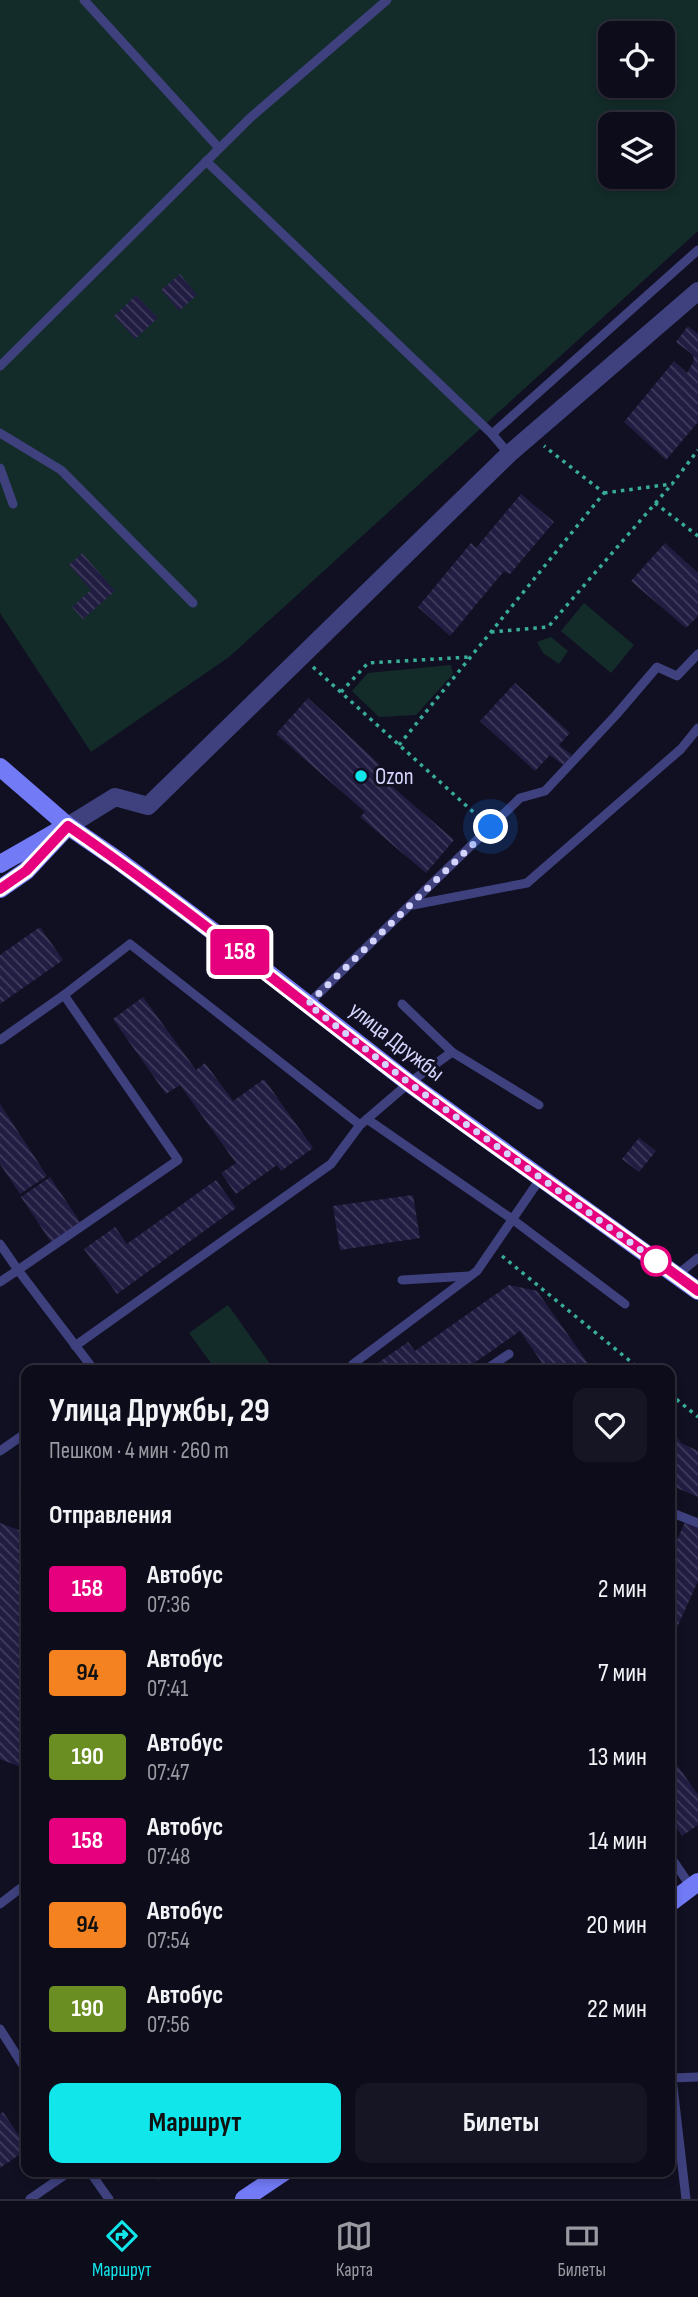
<!DOCTYPE html>
<html lang="ru">
<meta charset="utf-8">
<style>
body{margin:0;font-family:"Sofia Sans Condensed",sans-serif;background:#161523;color:#f1f3f6;height:100vh;display:flex;flex-direction:column;font-size:26px;white-space:nowrap}
*{box-sizing:border-box;margin:0}
p{font-size:23px;color:#9a9ba2}
.icon{flex:none;width:38px;height:38px;fill:none;stroke:currentColor;stroke-width:2;stroke-linecap:round;stroke-linejoin:round}
.map{position:relative;flex:1;overflow:hidden}
.drawer{position:absolute;left:21px;top:1365px;width:654px;height:812px;display:flex;flex-direction:column;background:#0d0c1a;border-radius:14px;box-shadow:0 4px 10px #0003,0 0 0 2px #2d2c39}
.drawer>*{flex:none}
.badge{padding:0 14px;border-radius:5px;font-size:24px;line-height:46px}
.tools{position:absolute;left:598px;top:21px;display:grid;gap:14px}
.tools a{display:grid;place-items:center;width:77px;height:77px;border-radius:14px;background:#0d0c1a;box-shadow:0 4px 10px #0003,0 0 0 2px #2d2c39;font-size:35px}
.you{position:absolute;width:35px;height:35px;margin:-18px;border:5px solid #fff;border-radius:50%;background:#1a73e8;box-shadow:0 0 0 10px #1a73e833}
.map>.badge{position:absolute;translate:-50% -50%;box-shadow:0 0 0 4px #fff}
h2{padding:0 28px;font-size:26px;line-height:63px}
.round{display:grid;place-items:center;flex:none;width:74px;height:74px;border-radius:14px;background:#161523}
.headline{display:flex;align-items:center;justify-content:space-between;height:119px;padding:0 28px}
h1{font-size:33px;font-weight:700;line-height:52px}
.action{display:flex;gap:14px;margin-top:auto;padding:14px 28px}
.action a{flex:1;height:80px;border-radius:14px;background:#11e6ea;color:#111;font-size:28px;font-weight:700;line-height:80px;text-align:center}
.action a+a{background:#161523;color:#f1f3f6}
ul{padding:0;list-style:none}
li{display:flex;align-items:center;gap:21px;height:84px;padding:0 28px}
li div{flex:1}
li b{display:block;font-size:26px}
li em{font-style:normal}
li .badge{min-width:77px;font-weight:700;text-align:center}
.dock{display:flex;justify-content:space-around;align-items:center;height:98px;border-top:2px solid #2d2c39;background:#0d0c1a;font-size:19px;color:#9a9ba2}
.dock a{display:grid;justify-items:center;gap:4px}
.dock .selected{color:#11e6ea}
.map>svg:first-child{display:block}
.green{fill:#132c29;fill-rule:evenodd}
.building{fill:url(#building-back-hatch)}
.lines{fill:none;stroke-linecap:round;stroke-linejoin:round}
.path{stroke:#38ac9b;stroke-width:3.5;stroke-dasharray:3.5 5;stroke-linecap:butt}
.lane{stroke:#3e417e;stroke-width:9}
.street{stroke:#3e417e;stroke-width:18}
.secondary{stroke:#727af5;stroke-width:18}
.line-casing{stroke:#fff;stroke-width:16}
.line{stroke:#e6007e;stroke-width:10}
.walk{stroke:#d5d4fc;stroke-width:7;stroke-dasharray:0 12.6}
.poi-dot{fill:#11e6ea;stroke:#111022;stroke-width:2.5}
.stop-dot{fill:#fff;stroke:#e6007e;stroke-width:3.5}
.labels{text-anchor:middle;stroke-width:6;stroke-linejoin:round;paint-order:stroke}
.poi-label{font-size:23px;fill:#d5d4fc;stroke:#111022;text-anchor:start}
.street-label{font-size:23px;fill:#d5d4fc;stroke:#111022}
</style>
<div class="map">
<svg width="698" height="2199" viewBox="0 0 698 2199">
<defs>
<pattern id="building-back-hatch" width="6" height="6" patternUnits="userSpaceOnUse" patternTransform="scale(1.75)"><rect width="6" height="6" fill="#211d42"/><path d="M-1 5l2 2M0 0l6 6M5-1l2 2" fill="none" stroke="#403d5e"/></pattern>
</defs>
<rect width="100%" height="100%" fill="#111022"/>
<g class="green">
<path d="M0 0H698V231L229 657 91 752 0 613ZM611 33H663V86H611ZM611 124H663V177H611Z"/>
<path d="M584 603 634 645 611 673 561 631Z"/>
<path d="M551 637 568 651 559 664 543 653 537 642Z"/>
<path d="M451 665 453 674 416 715 379 717 352 691 368 673Z"/>
<path d="M228 1305 273 1368 270 1370H216L189 1333Z"/>
</g>
<g class="building">
<path d="M180 274 197 295 179 311 161 290Z"/>
<path d="M136 295 158 318 135 339 114 316Z"/>
<path d="M688 326 698 334V422L666 460 624 422 674 361 687 373 694 361 693 355 676 342Z"/>
<path d="M521 494 554 522 510 574 504 571 450 636 418 607 471 543 476 548Z"/>
<path d="M665 543 698 573V616L686 628 631 581Z"/>
<path d="M82 553 115 591 83 619 72 607 91 590 69 565Z"/>
<path d="M515 683 570 733 559 745 572 755 563 765 550 755 535 771 480 721Z"/>
<path d="M308 698 392 776 387 782 454 840 426 873 360 817 365 812 276 734Z"/>
<path d="M40 927 63 960 0 1004V955Z"/>
<path d="M143 997 196 1070 205 1063 233 1101 264 1079 313 1148 281 1171 277 1165 236 1194 221 1173 236 1163 180 1085 166 1094 113 1019Z"/>
<path d="M0 1104 47 1176 20 1194 0 1164Z"/>
<path d="M639 1138 656 1151 639 1172 622 1159Z"/>
<path d="M50 1177 80 1222 51 1242 21 1197Z"/>
<path d="M216 1180 236 1208 117 1294 84 1249 115 1227 127 1244Z"/>
<path d="M413 1195 420 1238 340 1250 333 1206Z"/>
<path d="M509 1285 537 1291 592 1369 547 1370 520 1331 464 1370H379L375 1365 408 1342 415 1351Z"/>
<path d="M670 1427 681 1443 698 1451V1497L670 1485Z"/>
<path d="M26 1475V1497L18 1494Z"/>
<path d="M685 1522 698 1528V1581L670 1643V1556Z"/>
<path d="M0 1523 26 1533V1769L0 1759Z"/>
<path d="M670 1755 698 1795V1825L682 1836 670 1818Z"/>
<path d="M3 2112 26 2146V2150L0 2168V2114Z"/>
<path d="M132 2172H172L160 2180 134 2174Z"/>
</g>
<g class="lines">
<g class="path">
<path d="M604 493 672 484 698 450"/>
<path d="M655 503 698 536"/>
<path d="M491 632 548 627 672 484"/>
<path d="M313 667 481 819"/>
<path d="M341 692 368 663 470 657"/>
<path d="M399 745 604 493 544 446"/>
<path d="M502 1256 641 1370"/>
<path d="M670 1394 698 1417"/>
</g>
<g class="lane">
<path d="M84 0 219 148"/>
<path d="M206 161 492 434"/>
<path d="M0 366 250 118 387 0"/>
<path d="M0 433 61 470 193 603"/>
<path d="M509 454 492 434 698 250"/>
<path d="M0 468 13 504"/>
<path d="M413 905 527 883 681 749 698 728"/>
<path d="M64 995 130 944 360 1125"/>
<path d="M308 1004 520 798 545 791 616 715 657 667 677 676 698 654"/>
<path d="M0 1040 64 995 178 1160 18 1270 94 1370"/>
<path d="M452 1052 539 1105"/>
<path d="M367 1119 512 1219 625 1304"/>
<path d="M0 1244 18 1270 0 1282"/>
<path d="M677 1275 698 1258"/>
<path d="M402 1280 469 1276"/>
<path d="M75 1346 331 1164 360 1125 409 1083 452 1052 402 1004"/>
<path d="M357 1370 353 1364 477 1271 540 1179"/>
<path d="M485 1370 509 1354"/>
<path d="M0 1451 26 1433"/>
<path d="M670 1512 698 1523"/>
<path d="M670 1856 691 1887"/>
<path d="M0 1904 26 1884"/>
<path d="M0 2029 26 2070"/>
<path d="M670 2060 672 2078 698 2077"/>
<path d="M672 2078 686 2199"/>
<path d="M90 2172 109 2199"/>
<path d="M30 2199 69 2172"/>
</g>
<path class="street" d="M68 826 115 797 148 806 509 454 698 291"/>
<g class="secondary">
<path d="M0 767 68 826 119 861 250 959 409 1083 698 1291"/>
<path d="M0 864 56 832"/>
<path d="M0 889 26 871 68 826"/>
<path d="M670 1903 698 1882"/>
<path d="M244 2199 284 2172"/>
</g>
</g>
<g class="lines">
<g class="line-casing">
<path id="line" d="M0 889 26 871 68 826C186 907 296 998 410 1084 505 1155 603 1221 698 1291"/>
</g>
<use href="#line" class="line"/>
<path class="walk" d="M491 827 308 1004 409 1083 656 1261"/>
</g>
<circle class="poi-dot" cx="361" cy="776" r="7"/>
<circle class="stop-dot" cx="656" cy="1261" r="14"/>
<g class="labels">
<g class="poi-label">
<text x="375" y="784">Ozon</text>
</g>
<g class="street-label">
<text transform="translate(397 1041) rotate(38)" y="8">улица Дружбы</text>
</g>
</g>
</svg>
<div class="tools">
<a><svg class="icon" aria-label="locate" viewBox="0 0 24 24"><circle cx="12" cy="12" r="6"/><path d="M12 2v4M12 18v4M2 12h4M18 12h4"/></svg></a>
<a><svg class="icon" aria-label="layers" viewBox="0 0 24 24"><path d="M12 4l9 5-9 5-9-5zM3 14l9 5 9-5"/></svg></a>
</div>
<div class="you" style="left:491px;top:827px"></div>
<b class="badge" style="left:240px;top:952px;background:#e6007e;color:#fff">158</b>
<section class="drawer">
<div class="headline"><div><h1>Улица Дружбы, 29</h1><p>Пешком · 4 мин · 260 m</p></div><a class="round"><svg class="icon" aria-label="heart" viewBox="0 0 24 24"><path d="M12 20l-8-8c-3-5 5-10 8-4 3-6 11-1 8 4z"/></svg></a></div>
<h2>Отправления</h2>
<ul>
<li><span class="badge" style="background:#e6007e;color:#fff">158</span><div><b>Автобус</b><p>07:36</p></div><em>2 мин</em></li>
<li><span class="badge" style="background:#f58220;color:#111">94</span><div><b>Автобус</b><p>07:41</p></div><em>7 мин</em></li>
<li><span class="badge" style="background:#6b8e23;color:#fff">190</span><div><b>Автобус</b><p>07:47</p></div><em>13 мин</em></li>
<li><span class="badge" style="background:#e6007e;color:#fff">158</span><div><b>Автобус</b><p>07:48</p></div><em>14 мин</em></li>
<li><span class="badge" style="background:#f58220;color:#111">94</span><div><b>Автобус</b><p>07:54</p></div><em>20 мин</em></li>
<li><span class="badge" style="background:#6b8e23;color:#fff">190</span><div><b>Автобус</b><p>07:56</p></div><em>22 мин</em></li>
</ul>
<div class="action"><a>Маршрут</a><a>Билеты</a></div>
</section>
</div>
<nav class="dock">
<a class="selected"><svg class="icon" aria-label="directions" viewBox="0 0 24 24"><path d="M12 3l9 9-9 9-9-9zM9 14v-3h6M13 9l2 2-2 2"/></svg>Маршрут</a>
<a><svg class="icon" aria-label="map" viewBox="0 0 24 24"><path d="M3 6l6-2 6 2 6-2v14l-6 2-6-2-6 2zM9 4v14M15 6v14"/></svg>Карта</a>
<a><svg class="icon" aria-label="tickets" viewBox="0 0 24 24"><path d="M3 7h18v10H3zM15 7v10"/></svg>Билеты</a>
</nav>
